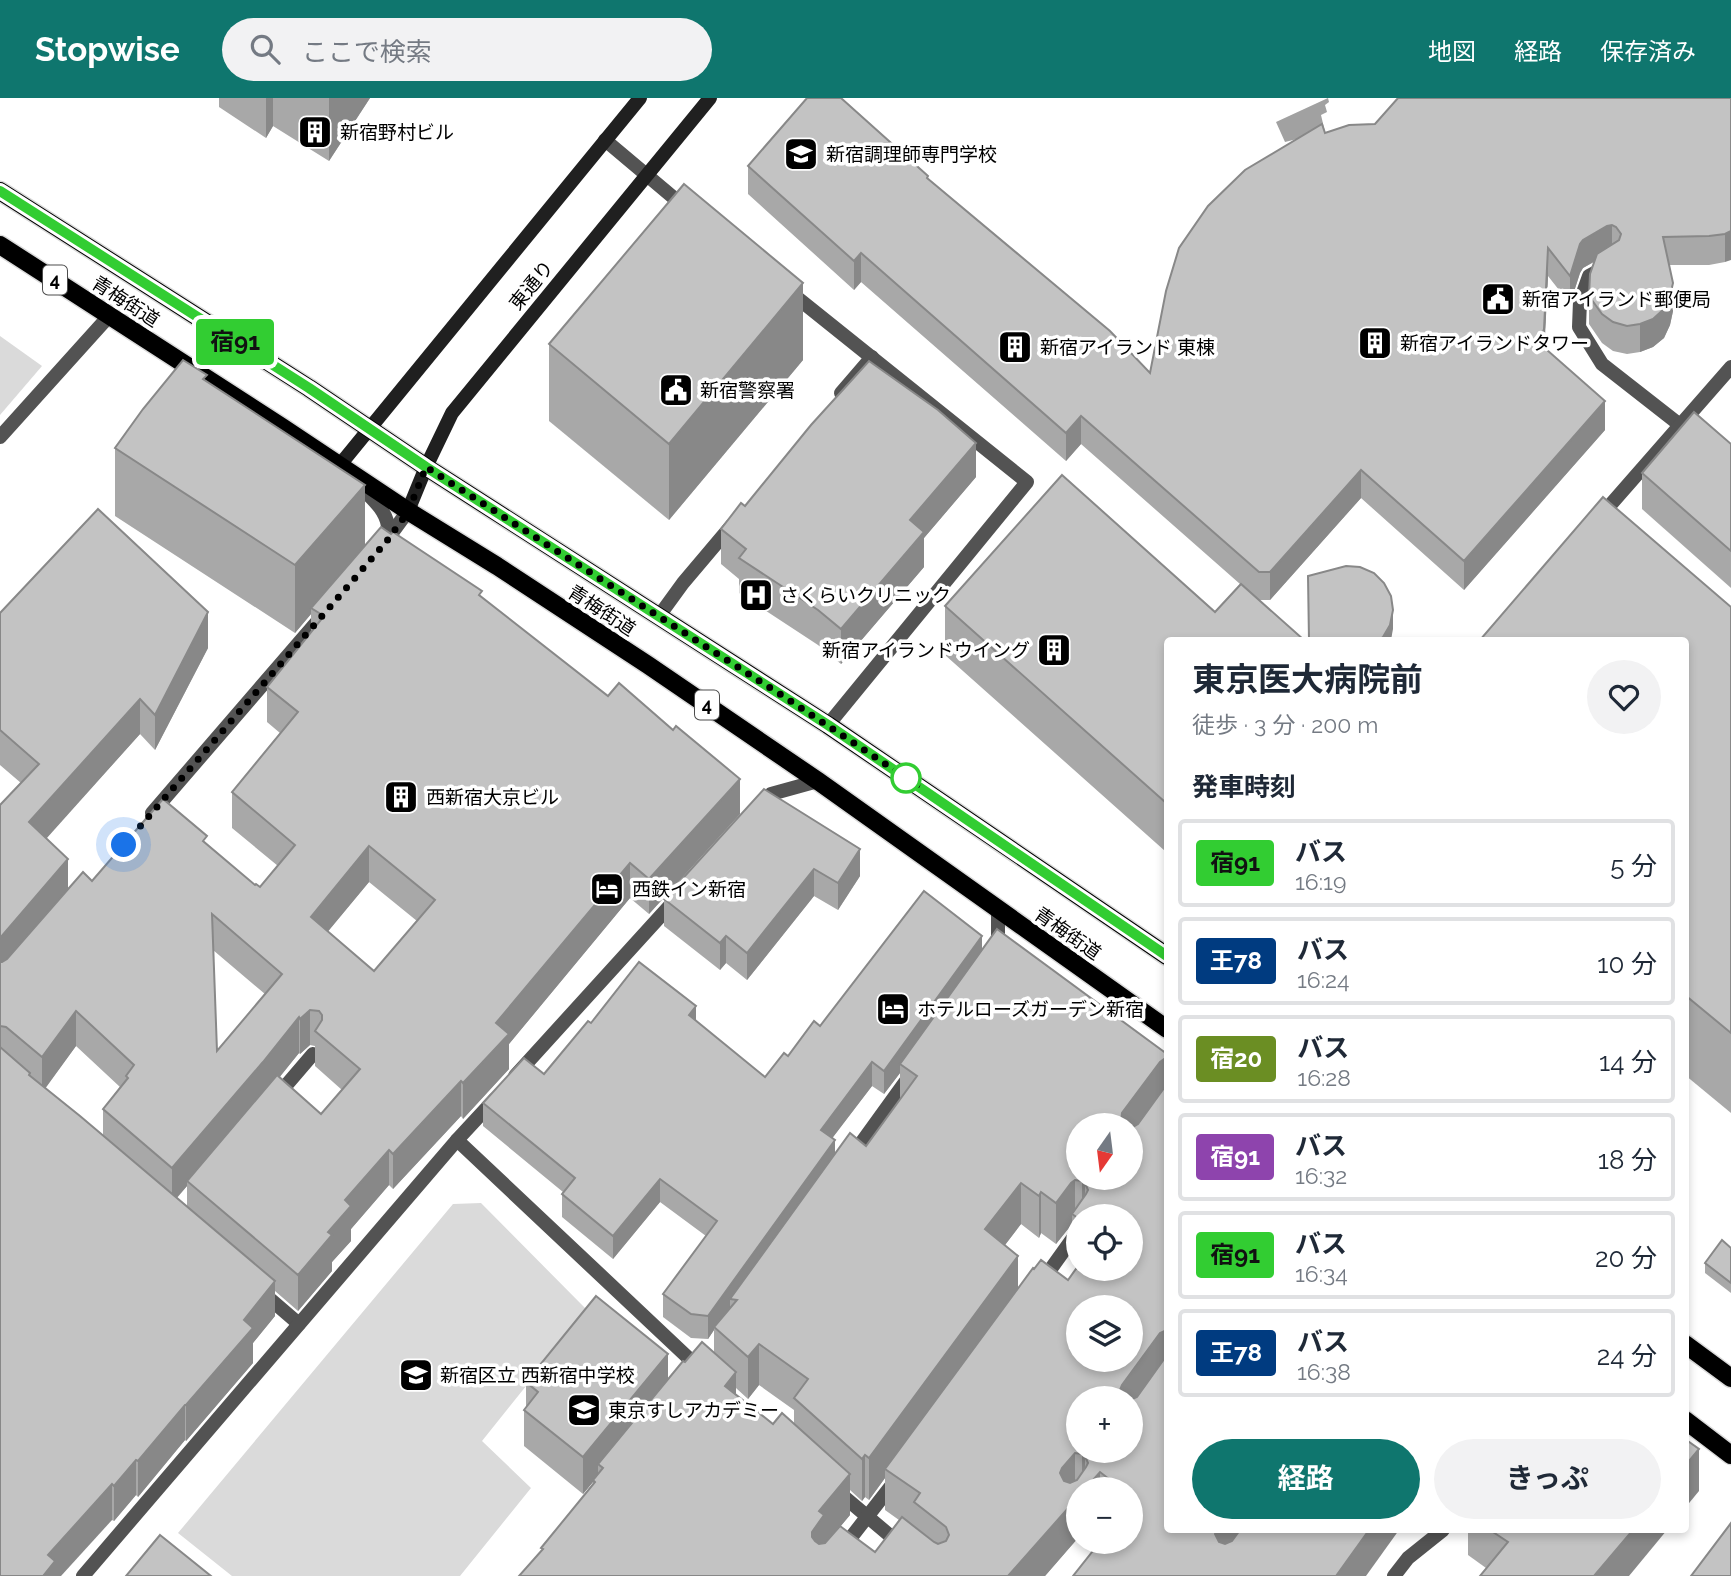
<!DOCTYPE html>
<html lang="ja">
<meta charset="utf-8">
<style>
body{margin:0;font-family:Raleway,"Noto Sans JP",sans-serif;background:#f2f2f3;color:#1f2937;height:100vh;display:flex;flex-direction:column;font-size:26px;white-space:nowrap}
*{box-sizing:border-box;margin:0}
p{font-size:23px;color:#747a83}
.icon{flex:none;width:38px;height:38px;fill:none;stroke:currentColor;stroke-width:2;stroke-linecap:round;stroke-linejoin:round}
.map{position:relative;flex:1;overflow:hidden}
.details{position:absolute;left:1164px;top:539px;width:525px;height:896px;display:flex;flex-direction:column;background:#fff;border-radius:7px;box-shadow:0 4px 10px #0003}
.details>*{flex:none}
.badge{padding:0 14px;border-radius:5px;font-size:24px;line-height:46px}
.needle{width:46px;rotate:194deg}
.tools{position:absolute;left:1066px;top:1015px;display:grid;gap:14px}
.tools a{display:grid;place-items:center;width:77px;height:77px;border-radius:50%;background:#fff;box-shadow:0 4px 10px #0003;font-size:35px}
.you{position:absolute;width:35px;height:35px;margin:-18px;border:5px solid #fff;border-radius:50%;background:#1a73e8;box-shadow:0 0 0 10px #1a73e833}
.map>.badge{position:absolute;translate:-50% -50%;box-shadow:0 0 0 4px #fff}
h2{padding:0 28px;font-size:26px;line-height:63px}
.round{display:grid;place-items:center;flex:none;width:74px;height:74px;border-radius:37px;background:#f2f2f3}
.headline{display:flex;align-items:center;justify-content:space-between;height:119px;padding:0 28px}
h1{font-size:33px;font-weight:700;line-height:52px}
.primary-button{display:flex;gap:14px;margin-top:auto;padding:14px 28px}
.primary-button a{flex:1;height:80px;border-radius:42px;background:#0f766e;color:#fff;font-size:28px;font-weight:700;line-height:80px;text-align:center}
.primary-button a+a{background:#f2f2f3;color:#1f2937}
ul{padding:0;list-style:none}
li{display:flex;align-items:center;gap:21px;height:88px;margin:0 14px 10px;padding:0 14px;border:4px solid #e0e1e3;border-radius:7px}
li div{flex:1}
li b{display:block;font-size:26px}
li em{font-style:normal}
li .badge{min-width:77px;font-weight:700;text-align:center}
header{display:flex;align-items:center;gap:42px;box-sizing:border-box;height:98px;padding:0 35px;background:#0f766e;color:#fff}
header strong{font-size:33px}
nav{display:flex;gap:38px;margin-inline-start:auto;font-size:24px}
.search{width:490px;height:63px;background:#f2f2f3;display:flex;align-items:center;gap:18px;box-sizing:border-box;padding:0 24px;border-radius:38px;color:#747a83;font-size:26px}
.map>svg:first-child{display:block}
.green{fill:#dadada}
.water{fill:#a1a1a1}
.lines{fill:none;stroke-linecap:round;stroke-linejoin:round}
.primary-casing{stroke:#dbdbdb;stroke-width:21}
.lane{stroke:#535353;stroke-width:14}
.street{stroke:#535353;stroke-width:14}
.secondary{stroke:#202020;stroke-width:14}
.primary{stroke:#000;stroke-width:18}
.wall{fill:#a8a8a8;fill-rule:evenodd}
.shaded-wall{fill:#888}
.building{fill:#c3c3c3;stroke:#888;stroke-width:2;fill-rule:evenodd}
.line-casing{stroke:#fff;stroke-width:16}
.line{stroke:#32cd32;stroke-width:10}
.walk{stroke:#000;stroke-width:7;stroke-dasharray:0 12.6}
.stop-dot{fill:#fff;stroke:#32cd32;stroke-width:3.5}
.labels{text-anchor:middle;stroke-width:7;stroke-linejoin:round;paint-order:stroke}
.shield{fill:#fff;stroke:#4c4c4c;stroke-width:2}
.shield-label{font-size:18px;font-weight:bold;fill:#000}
.poi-label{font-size:19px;fill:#000;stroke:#fff;text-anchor:start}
.street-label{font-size:19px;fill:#000;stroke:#fff}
</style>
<header>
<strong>Stopwise</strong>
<div class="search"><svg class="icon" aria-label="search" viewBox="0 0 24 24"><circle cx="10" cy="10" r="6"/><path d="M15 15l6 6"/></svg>ここで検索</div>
<nav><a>地図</a><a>経路</a><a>保存済み</a></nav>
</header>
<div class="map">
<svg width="1731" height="1478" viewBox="0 0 1731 1478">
<rect width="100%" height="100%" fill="#fff"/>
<g class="green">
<path d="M0 238 42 268 0 317Z"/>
<path d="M481 1105 587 1212 482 1343 531 1390 460 1478H232L178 1435 453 1106Z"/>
</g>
<path class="water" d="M1328 0 1329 4 1325 7 1327 14 1321 17 1325 34 1285 44 1276 24Z"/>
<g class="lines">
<g class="primary-casing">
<g id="primary">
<path d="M0 93 309 290 426 369 828 627 1167 858"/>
<path d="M0 147 282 329 408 413 497 468 648 567 818 683 1167 931"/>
<path d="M1685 1246 1731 1280"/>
<path d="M1685 1322 1731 1357"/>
</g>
</g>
<g class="lane">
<path d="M1604 170 1589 178 1580 203 1579 229 1602 266 1680 327"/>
<path d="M277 998 313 956"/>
<path d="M1040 1186 1078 1133"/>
<path d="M263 1195 299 1226"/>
<path d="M836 1392 901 1447"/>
<path d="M821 1478 895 1383"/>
<path d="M1394 1478 1408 1460 1443 1432"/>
</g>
<g class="street">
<path d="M605 42 687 111"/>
<path d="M790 194 1027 384 828 627"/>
<path d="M841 295 872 259"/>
<path d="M0 339 110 217"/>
<path d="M358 387C374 402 394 418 387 443"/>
<path d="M1598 421 1731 269"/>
<path d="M383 447 408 413"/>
<path d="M659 518 683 485 732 427"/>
<path d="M760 708 771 696 818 683"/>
<path d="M152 715 322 518"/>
<path d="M998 851V811"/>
<path d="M515 978 676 801"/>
<path d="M457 1042 699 1270"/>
<path d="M851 1059 911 976"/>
<path d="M83 1478 457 1042 495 1001"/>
</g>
<g class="secondary">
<path d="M339 368 640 0"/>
<path d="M408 413 426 369 452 315 710 0"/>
</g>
<use href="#primary" class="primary"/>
</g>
<g class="wall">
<path d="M219 0H370L329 63 273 28 266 40 219 9Z"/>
<path d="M1731 0 1725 164 1709 167H1669L1673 213 1670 227 1664 240 1653 249 1640 254 1627 256 1613 253 1602 245 1589 226V198L1594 164 1583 170 1580 175 1570 206 1548 178 1544 250 1605 332 1464 492 1361 400 1270 502H1259L1167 542V753H1165L945 557V508L1215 514 1240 486 1081 346 1066 363 861 184 854 192 748 96V68L928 81 1150 275 1325 35Z"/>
<path d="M549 246 803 262 669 422 549 323Z"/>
<path d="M207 284 365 448 482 499 740 716 649 816 630 800 509 946V971L463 1021 461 1018 393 1091 389 1087 351 1131V1143L332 1164V1173L298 1213 275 1193V1218L253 1245V1265L186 1343 185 1342 138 1399 136 1397 114 1423 112 1422 0 1478V707L21 685 0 667V515L208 550 155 652 140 636 46 740 68 790 207 746 255 787 260 789 278 768 232 730V694L280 635 267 624V589L311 534V516L295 535 115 418V350ZM369 784 417 823 374 873 328 833ZM213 852 265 896 217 953ZM310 947 315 948V968L342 992 321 1016 279 979 299 955 300 956ZM76 948 120 989 103 1011V1037L45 990ZM187 1088V1108L177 1100Z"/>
<path d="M1731 346V490L1642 411V375Z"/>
<path d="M976 379 924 440V469L841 566 818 547 739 495V481L721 466V431L745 408Z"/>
<path d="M1731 509V1015L1685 977V542Z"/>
<path d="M764 691 860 778 838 812 814 798 747 882 726 865 720 872 664 828V801Z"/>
<path d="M982 852 1167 956V1432L1130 1444V1391H1078V1440L1045 1478H519L541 1453V1450L593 1386V1384L583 1396 524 1348V1312L526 1309V1284L668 1281 685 1264 714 1255V1232L708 1241 691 1240 663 1219V1196L706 1138 660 1104 613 1161 562 1119V1096L563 1094 483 1028V1005L544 976 591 925 696 923 765 979 820 928ZM900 975V1002L866 1048 835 1057 832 1040 872 988 884 996ZM1078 1027H1130V1080ZM1078 1118H1130L1068 1182 1018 1190 1005 1147 1021 1126 1039 1140 1041 1135 1056 1146 1072 1126V1157L1078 1162ZM759 1287 794 1312V1326H773L736 1297V1290L748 1301ZM1078 1300H1130V1353ZM885 1380V1412L899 1422 875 1454 840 1429 850 1417V1392L862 1403 865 1399 869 1402Z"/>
<path d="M1731 1150V1195L1705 1175V1165Z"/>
<path d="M1468 1432H1667L1486 1470 1468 1457Z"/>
</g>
<g class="shaded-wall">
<path d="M266 0H273V28L266 40Z"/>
<path d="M329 0H370L329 63Z"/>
<path d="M1612 127V155L1607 156 1583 170 1580 175 1570 206V178L1580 146 1583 142 1607 128Z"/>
<path d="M1731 133V162L1725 164V136Z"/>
<path d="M1548 150V178L1544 259 1539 245Z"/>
<path d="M861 155V184L854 192V163Z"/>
<path d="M803 185V262L669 422V346Z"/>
<path d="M1673 185V213L1670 227 1664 240 1653 249 1640 254V226Z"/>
<path d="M1605 303V332L1464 492V463Z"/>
<path d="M1081 318V346L1066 363V335Z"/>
<path d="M976 345V379L924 440V469L841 566V531L910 422Z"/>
<path d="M1361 372V400L1270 502V474Z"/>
<path d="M365 387V454L311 510V516L295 535V467Z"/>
<path d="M1393 512V531L1391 542H1378Z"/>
<path d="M208 514V550L155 652V617Z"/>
<path d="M140 601V636L29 760V724Z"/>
<path d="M740 681V716L649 816V781Z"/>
<path d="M369 748V784L311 854V819Z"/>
<path d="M860 751V778L838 812V785Z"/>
<path d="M68 761V796L0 875V840Z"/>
<path d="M630 765V800L509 946V971L463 1021V985L496 925Z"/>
<path d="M814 771V798L747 882V855Z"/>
<path d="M726 838V865L720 872V845Z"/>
<path d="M982 838V861L900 966V975L884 996V973Z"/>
<path d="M696 908V932L689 917Z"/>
<path d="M310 912V947L300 956V921Z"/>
<path d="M76 913V948L42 995V959Z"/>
<path d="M299 919V955L263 1000 187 1083V1088L172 1105V1070Z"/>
<path d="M1 927V962L0 963V928Z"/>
<path d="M1164 961V1003L1130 1045V1027H1121L1122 1015 1160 964Z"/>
<path d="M872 964V988L821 1055V1032Z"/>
<path d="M461 983V1018L393 1091V1056Z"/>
<path d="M835 1042V1065L730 1201V1210L714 1229V1232L708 1241V1218Z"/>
<path d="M389 1052V1087L351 1131V1143L332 1164V1173L298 1213V1177L328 1134 345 1102Z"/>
<path d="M1079 1080H1105L1088 1092 1085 1085V1108L1082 1111V1083Z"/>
<path d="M660 1081V1104L613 1161V1138Z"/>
<path d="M1075 1082V1118L1072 1116V1126L1056 1146V1105L1071 1085Z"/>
<path d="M1021 1085V1126L985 1173V1131Z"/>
<path d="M1041 1094V1135L1039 1140V1098Z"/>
<path d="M1018 1158V1199L885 1371V1380L869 1402V1360Z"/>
<path d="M275 1183V1218L253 1245V1265L186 1343V1307L244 1222Z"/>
<path d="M1167 1232V1273L1130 1317V1300H1120V1292L1122 1287 1160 1235Z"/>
<path d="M759 1246V1287L748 1301V1259Z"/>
<path d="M668 1256V1292L603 1370 598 1366V1378L583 1396V1359Z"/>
<path d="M736 1274V1316L725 1288Z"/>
<path d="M185 1307V1342L138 1399V1363Z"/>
<path d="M1699 1351V1393L1685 1410V1368Z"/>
<path d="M1079 1353H1105L1088 1365 1085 1358V1381L1082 1384V1356Z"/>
<path d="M1075 1355V1397L1062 1411 1060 1375 1062 1370Z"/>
<path d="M865 1357V1399L862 1403V1361Z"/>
<path d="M136 1362V1397L114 1423V1388Z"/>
<path d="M1100 1374V1391H1085Z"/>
<path d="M850 1376V1417L824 1448 812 1476V1434L819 1413Z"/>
<path d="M112 1386V1422L61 1478H43L48 1457Z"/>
<path d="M1078 1399V1440L1045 1478H1008Z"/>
<path d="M1217 1432H1248L1217 1472 1215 1436Z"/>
<path d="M1369 1432H1399L1366 1478H1336Z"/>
<path d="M1633 1432H1667L1629 1478H1594Z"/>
</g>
<g class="building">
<path d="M807 0H841L928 78 927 80 1110 233 1150 275 1166 193 1179 150 1208 108 1245 72 1322 26 1325 35 1349 27 1375 26 1398 0H1731V133L1725 136 1709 138 1663 139 1673 185 1670 198 1664 211 1653 221 1640 226 1627 228 1613 224 1602 216 1589 198 1590 176 1597 156 1619 142 1621 136 1616 129 1612 127 1607 128 1583 142 1580 146 1570 178 1548 150 1544 231 1539 245 1605 303 1464 463 1361 372 1270 474H1259L1081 318 1066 335 861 155 854 163 748 68Z"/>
<path d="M684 86 803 185 669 346 549 246Z"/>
<path d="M183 262 207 277 203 281 365 387 295 467 115 350 143 311Z"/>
<path d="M869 263 938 312 976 345 910 422 924 434 841 531 818 512 739 460 746 451 721 431 741 405 745 408 811 327Z"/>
<path d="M1694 314 1731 346V453L1642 375Z"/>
<path d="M1062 377 1215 514 1241 486 1304 542H1167V704H1165L945 508Z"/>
<path d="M1603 399 1731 509V935L1685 897V542H1480Z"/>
<path d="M98 411 208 514 155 617 140 601 29 724 68 761 0 840V707L39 666 0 632V515Z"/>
<path d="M381 429 391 436 393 434 482 493 479 497 608 598 619 585 673 632 676 628 740 681 649 781 630 765 496 925 509 936 463 985 461 983 393 1056 389 1052 345 1102 351 1108 328 1134 332 1137 298 1177 187 1083 277 977 321 1016 360 971 315 933 322 922V917L319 913 310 912 300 921 299 919 263 964 172 1070 103 1011 128 980 126 978 134 967 76 913 42 959 6 929 0 928V864H2L7 861 83 774 92 783 163 701 207 738 203 743 255 787 256 786 260 789 295 747 232 694 298 614 267 589 324 518 311 510ZM369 748 435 802 374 873 311 819ZM212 816 282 876 217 953Z"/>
<path d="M1346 468 1360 469 1374 475 1384 485 1391 498 1393 512 1390 527 1383 539 1378 542H1309L1308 478Z"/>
<path d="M764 691 860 751 838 785 814 771 747 855 726 838 720 845 664 801Z"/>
<path d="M924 793 982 838 884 973 872 964 821 1032 835 1042 708 1218 691 1216 663 1196 717 1123 660 1081 613 1138 562 1096 575 1080 483 1005 524 960 544 976 588 923 591 925 639 864 696 908 689 917 765 979 784 955 788 958 814 923 820 928Z"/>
<path d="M997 831 1167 956V962L1164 961 1160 964 1122 1015 1121 1024 1124 1027H1078V1080H1081L1082 1083 1075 1082 1071 1085 1056 1105 1041 1094 1039 1098 1021 1085 985 1131 1018 1158 869 1360 865 1357 862 1361 794 1300 808 1281 759 1246 748 1259 714 1229 737 1202 730 1201 850 1035 866 1048 917 978 900 966Z"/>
<path d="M0 949 30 975 29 977 80 1018 275 1183 244 1222 253 1230 186 1307H185L138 1363 136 1362 114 1388 112 1386 48 1457 55 1463 43 1478H0Z"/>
<path d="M1167 986V1232L1160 1235 1122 1287 1120 1292 1124 1300H1125H1078V1353H1081L1082 1356 1075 1355 1062 1370 1060 1375 1064 1383 1070 1385 1077 1382 1086 1369 1088 1365 1085 1358H1092L1098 1353H1130V1302L1137 1299 1167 1257V1432H1217L1215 1436 1219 1444 1225 1446 1232 1443 1240 1432H1369L1336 1478H1073L1100 1444H1130V1405L1134 1401 1130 1399V1391H1122L1100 1374 1085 1391H1078V1399L1008 1478H519L543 1451 541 1450 595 1384 593 1382 603 1370 598 1366 683 1263 685 1264 702 1244 736 1274 725 1288 773 1326 782 1315 850 1376 819 1413 824 1417 812 1434V1439L815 1443 819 1446 825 1445 840 1428 875 1454 902 1419 934 1444 938 1446 946 1443 949 1437 946 1429 914 1404 920 1395 885 1371 1033 1170 1034 1171 1041 1162 1068 1182 1078 1168V1171H1130V1118H1078V1120L1072 1116 1086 1096 1088 1092 1085 1085H1092L1098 1080H1130V1029H1133L1138 1026ZM1078 1209H1130V1262H1078Z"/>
<path d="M1722 1142 1731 1150V1185L1705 1165Z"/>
<path d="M596 1198 668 1256 583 1359 524 1312 538 1294 526 1284Z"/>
<path d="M1685 1341 1699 1351 1685 1368Z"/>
<path d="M1731 1425V1478H1691Z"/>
<path d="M1490 1432H1633L1594 1478H1480L1508 1444Z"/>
<path d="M160 1437 211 1478H126Z"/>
</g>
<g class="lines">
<g class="line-casing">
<path id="line" d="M0 93 309 290 426 369 828 627 1167 858"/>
</g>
<use href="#line" class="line"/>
<path class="walk" d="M124 747 386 444 408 414 426 369 786 600 917 687 906 680"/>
</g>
<defs>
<g id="building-square" transform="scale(1.75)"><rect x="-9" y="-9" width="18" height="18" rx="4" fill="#000" stroke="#fff"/><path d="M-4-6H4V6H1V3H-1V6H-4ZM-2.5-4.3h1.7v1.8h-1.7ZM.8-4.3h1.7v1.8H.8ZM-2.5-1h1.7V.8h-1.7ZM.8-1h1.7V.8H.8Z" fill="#fff"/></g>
<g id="school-square" transform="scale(1.75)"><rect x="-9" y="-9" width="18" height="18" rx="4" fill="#000" stroke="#fff"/><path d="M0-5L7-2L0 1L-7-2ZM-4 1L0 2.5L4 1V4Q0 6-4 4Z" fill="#fff"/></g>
<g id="civic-square" transform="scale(1.75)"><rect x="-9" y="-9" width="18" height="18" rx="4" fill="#000" stroke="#fff"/><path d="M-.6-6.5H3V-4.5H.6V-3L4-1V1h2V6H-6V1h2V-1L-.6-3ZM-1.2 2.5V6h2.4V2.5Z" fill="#fff"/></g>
<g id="hospital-square" transform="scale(1.75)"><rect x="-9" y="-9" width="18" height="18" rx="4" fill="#000" stroke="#fff"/><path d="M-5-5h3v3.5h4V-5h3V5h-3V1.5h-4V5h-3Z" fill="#fff"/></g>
<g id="hotel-square" transform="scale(1.75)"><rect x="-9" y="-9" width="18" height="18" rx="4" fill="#000" stroke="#fff"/><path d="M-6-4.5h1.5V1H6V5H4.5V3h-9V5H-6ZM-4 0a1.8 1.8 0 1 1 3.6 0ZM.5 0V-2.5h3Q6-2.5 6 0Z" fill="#fff"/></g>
<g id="university-square" transform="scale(1.75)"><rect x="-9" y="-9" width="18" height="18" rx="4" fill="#000" stroke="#fff"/><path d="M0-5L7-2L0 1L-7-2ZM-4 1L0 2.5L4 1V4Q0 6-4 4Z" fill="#fff"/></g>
</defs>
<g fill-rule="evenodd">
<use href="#building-square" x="315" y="34"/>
<use href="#school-square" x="801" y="56"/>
<use href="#civic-square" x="1498" y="201"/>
<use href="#building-square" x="1375" y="245"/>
<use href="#building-square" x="1015" y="249"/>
<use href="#civic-square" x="676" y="292"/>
<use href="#hospital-square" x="756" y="497"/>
<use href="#building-square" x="1054" y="552"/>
<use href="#building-square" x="401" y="699"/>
<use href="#hotel-square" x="607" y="791"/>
<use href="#hotel-square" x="893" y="911"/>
<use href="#school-square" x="416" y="1277"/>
<use href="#university-square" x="584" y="1312"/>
</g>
<circle class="stop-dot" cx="906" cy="680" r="14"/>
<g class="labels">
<g class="shield">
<rect x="43" y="167.5" width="24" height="29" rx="5"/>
<rect x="695" y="592.5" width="24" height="29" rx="5"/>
</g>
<g class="shield-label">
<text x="55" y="188">4</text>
<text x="707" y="613">4</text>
</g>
<g class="poi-label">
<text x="340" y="41">新宿野村ビル</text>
<text x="826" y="63">新宿調理師専門学校</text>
<text x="1522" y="208">新宿アイランド郵便局</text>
<text x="1400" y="252">新宿アイランドタワー</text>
<text x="1040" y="256">新宿アイランド 東棟</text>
<text x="700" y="299">新宿警察署</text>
<text x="780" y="504">さくらいクリニック</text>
<text x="1030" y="559" text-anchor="end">新宿アイランドウイング</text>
<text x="426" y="706">西新宿大京ビル</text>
<text x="632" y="798">西鉄イン新宿</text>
<text x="917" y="918">ホテルローズガーデン新宿</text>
<text x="440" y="1284">新宿区立 西新宿中学校</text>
<text x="608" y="1319">東京すしアカデミー</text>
</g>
<g class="street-label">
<text transform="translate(531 187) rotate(-51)" y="7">東通り</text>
<text transform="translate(126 203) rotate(33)" y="7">青梅街道</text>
<text transform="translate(602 512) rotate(33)" y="7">青梅街道</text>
<text transform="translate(1068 835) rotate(35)" y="7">青梅街道</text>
</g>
</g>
</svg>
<div class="tools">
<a><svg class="needle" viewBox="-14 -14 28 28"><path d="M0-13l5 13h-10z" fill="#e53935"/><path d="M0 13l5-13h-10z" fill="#747a83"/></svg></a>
<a><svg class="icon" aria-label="locate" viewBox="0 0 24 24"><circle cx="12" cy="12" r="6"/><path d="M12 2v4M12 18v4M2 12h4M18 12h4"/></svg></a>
<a><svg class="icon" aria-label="layers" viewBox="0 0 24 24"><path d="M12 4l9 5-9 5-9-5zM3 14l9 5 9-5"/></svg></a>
<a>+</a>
<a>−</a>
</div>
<div class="you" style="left:124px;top:747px"></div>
<b class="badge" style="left:235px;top:244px;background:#32cd32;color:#111">宿91</b>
<section class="details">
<div class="headline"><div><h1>東京医大病院前</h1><p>徒歩 · 3 分 · 200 m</p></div><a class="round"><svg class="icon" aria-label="heart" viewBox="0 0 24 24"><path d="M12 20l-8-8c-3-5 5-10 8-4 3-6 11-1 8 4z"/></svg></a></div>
<h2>発車時刻</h2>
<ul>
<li><span class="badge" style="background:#32cd32;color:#111">宿91</span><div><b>バス</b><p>16:19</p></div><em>5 分</em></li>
<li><span class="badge" style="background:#003b80;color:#fff">王78</span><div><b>バス</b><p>16:24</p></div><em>10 分</em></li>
<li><span class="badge" style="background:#6b8e23;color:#fff">宿20</span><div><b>バス</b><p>16:28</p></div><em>14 分</em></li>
<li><span class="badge" style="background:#8e44ad;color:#fff">宿91</span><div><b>バス</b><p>16:32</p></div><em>18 分</em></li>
<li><span class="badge" style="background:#32cd32;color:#111">宿91</span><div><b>バス</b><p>16:34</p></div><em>20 分</em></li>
<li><span class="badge" style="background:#003b80;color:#fff">王78</span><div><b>バス</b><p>16:38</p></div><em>24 分</em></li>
</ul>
<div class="primary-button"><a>経路</a><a>きっぷ</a></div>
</section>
</div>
